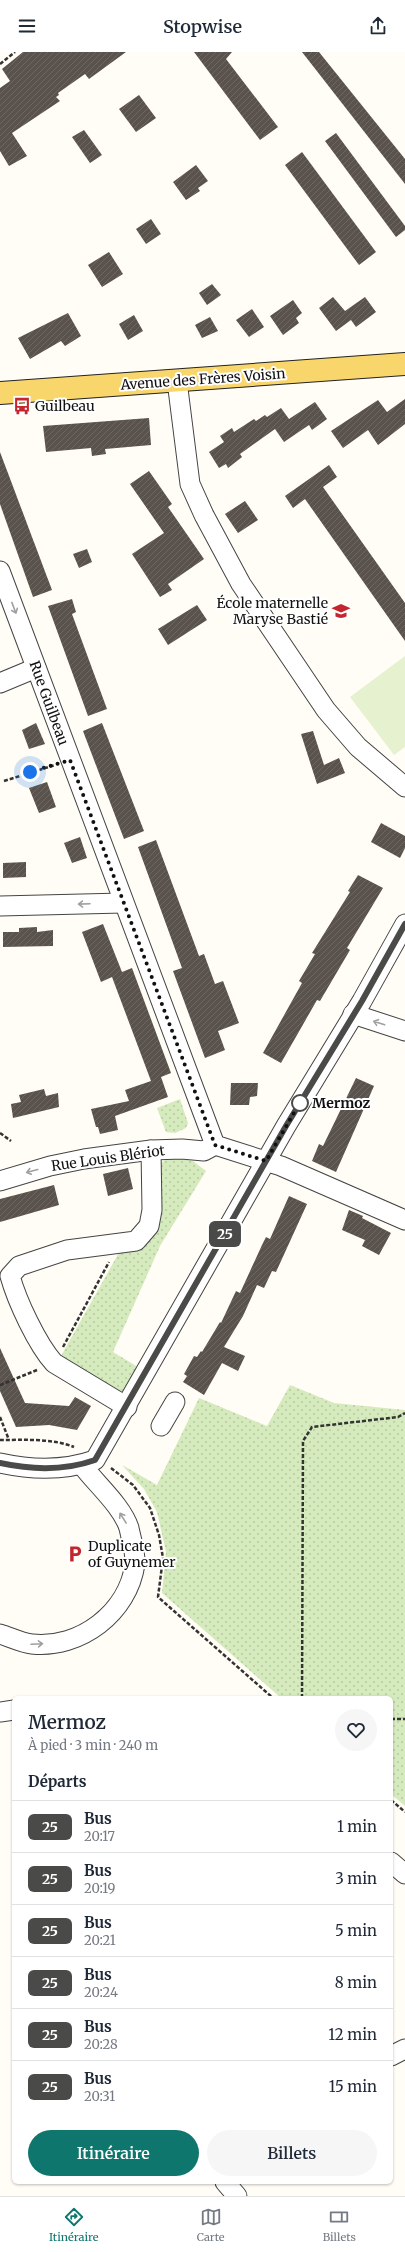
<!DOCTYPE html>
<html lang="fr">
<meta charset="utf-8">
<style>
body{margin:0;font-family:Merriweather,serif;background:#f6f6f7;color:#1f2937;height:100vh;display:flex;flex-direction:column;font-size:15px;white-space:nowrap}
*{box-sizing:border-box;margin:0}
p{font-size:13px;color:#747a83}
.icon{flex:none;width:22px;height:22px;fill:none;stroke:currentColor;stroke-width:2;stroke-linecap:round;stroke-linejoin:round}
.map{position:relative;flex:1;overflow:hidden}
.sheet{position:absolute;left:12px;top:1644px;width:381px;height:488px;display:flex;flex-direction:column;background:#fff;border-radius:6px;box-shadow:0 1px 3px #0004}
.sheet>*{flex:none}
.badge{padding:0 8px;border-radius:6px;font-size:14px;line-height:26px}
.you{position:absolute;width:20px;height:20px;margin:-10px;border:3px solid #fff;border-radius:50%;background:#1a73e8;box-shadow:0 0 0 6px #1a73e833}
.map>.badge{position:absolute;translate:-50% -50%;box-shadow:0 0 0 2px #fff}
h2{padding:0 16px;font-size:15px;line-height:36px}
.round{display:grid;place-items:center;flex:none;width:42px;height:42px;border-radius:21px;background:#f6f6f7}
.headline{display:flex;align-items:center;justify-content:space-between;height:68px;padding:0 16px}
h1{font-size:19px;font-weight:600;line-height:30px}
.button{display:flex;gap:8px;margin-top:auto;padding:8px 16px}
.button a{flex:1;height:46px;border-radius:24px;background:#0f766e;color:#fff;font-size:16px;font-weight:600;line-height:46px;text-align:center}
.button a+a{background:#f6f6f7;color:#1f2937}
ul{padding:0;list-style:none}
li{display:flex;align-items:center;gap:12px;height:52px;padding:0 16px;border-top:1px solid #e0e1e3}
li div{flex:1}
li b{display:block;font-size:15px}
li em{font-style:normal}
li .badge{min-width:44px;font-weight:700;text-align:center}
header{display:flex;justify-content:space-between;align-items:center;height:52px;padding:0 16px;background:#fff;font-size:18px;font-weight:600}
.tabs{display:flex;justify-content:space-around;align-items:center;height:56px;border-top:1px solid #e0e1e3;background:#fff;font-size:11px;color:#747a83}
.tabs a{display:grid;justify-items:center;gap:2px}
.tabs .selected{color:#0f766e}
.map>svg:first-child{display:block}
.grass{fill:url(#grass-dots)}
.pitch{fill:#e6f2cf}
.building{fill:url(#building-hatch)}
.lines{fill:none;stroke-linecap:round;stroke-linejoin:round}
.minor-casing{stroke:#444;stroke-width:21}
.major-casing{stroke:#222;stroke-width:24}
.path{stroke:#333;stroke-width:2.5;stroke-dasharray:4 2;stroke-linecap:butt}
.minor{stroke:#fff;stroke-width:19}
.major{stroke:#f9d66b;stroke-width:22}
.oneway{stroke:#a0a0a0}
.line-casing{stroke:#fff;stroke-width:9}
.line{stroke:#4a4a49;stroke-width:6}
.walk{stroke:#111;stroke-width:4;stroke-dasharray:0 7.2}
.stop-dot{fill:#fff;stroke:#4a4a49;stroke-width:2}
.labels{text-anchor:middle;stroke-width:4;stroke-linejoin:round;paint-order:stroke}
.street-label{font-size:14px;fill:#111;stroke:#fff}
.poi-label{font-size:14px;fill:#111;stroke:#fff;text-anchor:start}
.stop-label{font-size:14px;font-weight:bold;fill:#111;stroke:#fff;text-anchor:start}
</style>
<header><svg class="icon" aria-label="menu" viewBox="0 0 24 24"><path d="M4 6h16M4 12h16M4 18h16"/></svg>Stopwise<svg class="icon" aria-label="share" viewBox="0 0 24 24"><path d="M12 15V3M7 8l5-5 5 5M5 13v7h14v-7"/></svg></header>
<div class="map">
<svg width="405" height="2144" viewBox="0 0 405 2144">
<defs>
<pattern id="grass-dots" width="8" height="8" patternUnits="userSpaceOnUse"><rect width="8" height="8" fill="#d5ebbd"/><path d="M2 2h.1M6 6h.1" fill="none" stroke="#b6c8a1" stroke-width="1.8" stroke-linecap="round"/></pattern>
<pattern id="building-hatch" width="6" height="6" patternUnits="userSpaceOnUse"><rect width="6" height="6" fill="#5a524d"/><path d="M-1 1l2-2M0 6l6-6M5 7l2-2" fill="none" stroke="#6d6662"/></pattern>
</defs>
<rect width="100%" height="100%" fill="#fffdf5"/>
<g class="grass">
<path d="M180 1047 188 1071 186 1076 175 1081 166 1080 157 1056Z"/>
<path d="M178 1106 193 1109 206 1119 160 1194 113 1300 138 1315 125 1338 117 1340 66 1311 67 1308 61 1304 121 1197C138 1194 152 1193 157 1174L158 1113 167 1107Z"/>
<path d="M290 1333 334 1351 405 1358V1754L391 1742V1646H281L162 1541 166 1500 157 1460 144 1437 122 1413 157 1433 199 1346 267 1374Z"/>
</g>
<path class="pitch" d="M405 604V695L394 703 350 645Z"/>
<g class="building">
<path d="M23 0H126L89 27 85 22 58 41 59 43 56 45 60 49 12 81 27 104 9 114 0 99V36L10 29 2 17Z"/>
<path d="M194 0H232L226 7 278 75 260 88Z"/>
<path d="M302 0H319L405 107V132Z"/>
<path d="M139 43 156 66 136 80 119 57Z"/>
<path d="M84 78 102 103 90 111 72 85Z"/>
<path d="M336 81 405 174V178L396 185 325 89Z"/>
<path d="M302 100 376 200 359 213 285 113Z"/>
<path d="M196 113 208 129 198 136 200 139 186 148 173 130Z"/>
<path d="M151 167 161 182 146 192 136 177Z"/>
<path d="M109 200 123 222 102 235 88 213Z"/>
<path d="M212 232 221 243 207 253 199 241Z"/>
<path d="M333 245 345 259 365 245 376 260 356 275 351 268 336 279 319 256Z"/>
<path d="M293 248 302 261 296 266 299 271 283 283 270 264Z"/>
<path d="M252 257 264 275 249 285 236 268Z"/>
<path d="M68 261 81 284 65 294 61 289 30 307 18 286Z"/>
<path d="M134 263 143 279 128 288 119 272Z"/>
<path d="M210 265 218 279 202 286 195 273Z"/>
<path d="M405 347V372L378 393 368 378 343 396 331 379 378 348 387 360Z"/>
<path d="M315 350 327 367 312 378 309 373 284 390 275 377 240 402 242 405 228 416 226 412 219 416 209 400 224 390 220 384 232 376 234 380 254 367 256 369 265 363 267 365 281 356 289 367Z"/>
<path d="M149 366 151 393 105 397 106 402 92 404 91 396 46 400 43 374Z"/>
<path d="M0 400 52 538 33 545 0 452Z"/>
<path d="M329 413 337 425 323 435 405 551V589L305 447 293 456 285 444Z"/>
<path d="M149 419 172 452 168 455 204 507 168 532 172 538 160 545 132 502 164 481 130 432Z"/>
<path d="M245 449 258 468 238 481 225 462Z"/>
<path d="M87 497 92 510 79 516 73 502Z"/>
<path d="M72 547 76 560 72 562 107 657 88 664 48 554Z"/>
<path d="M197 553 207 568 168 593 158 577Z"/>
<path d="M36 671 45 692 29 697 22 678Z"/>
<path d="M102 671 144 779 124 787 83 679Z"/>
<path d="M313 679 324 713 339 706 345 721 317 732 301 682Z"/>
<path d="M47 730 56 755 39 761 29 736Z"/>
<path d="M381 771 405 784V796L400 806 371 790Z"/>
<path d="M80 785 87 806 72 811 64 791Z"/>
<path d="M156 788 199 904 204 902 215 932 223 929 239 971 218 979 225 998 205 1006 173 919 182 916 138 795Z"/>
<path d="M26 810V825L3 826V811Z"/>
<path d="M358 823 383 836 347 896 350 898 320 949 317 948 281 1011 263 1001 302 931 299 929 315 902 312 901 350 840 348 839Z"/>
<path d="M103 872 122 920 132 916 171 1021 161 1025 168 1045 115 1064 118 1078 100 1082 98 1075H96L91 1057 129 1049 125 1038 151 1029 112 925 101 930 82 880Z"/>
<path d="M37 875V880L53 878V894L3 895V880H19V876Z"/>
<path d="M356 1026 374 1034 336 1120 312 1109 319 1092 323 1094Z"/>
<path d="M231 1031H258L257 1044 250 1045 249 1053H230Z"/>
<path d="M44 1037 46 1044 58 1041 59 1055 13 1066 11 1052 21 1050 19 1043Z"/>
<path d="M128 1116 133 1137 108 1144 103 1122Z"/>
<path d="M54 1133 59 1153 0 1170V1147Z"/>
<path d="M289 1144 307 1152 276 1220 272 1219 264 1236 257 1233 243 1264 224 1295 245 1304 238 1319 222 1311 204 1343 183 1330 187 1324 184 1322 194 1304 197 1305 201 1299 202 1300 220 1270 221 1271 236 1239 240 1241 262 1193 266 1185 270 1187Z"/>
<path d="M349 1158 363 1164 362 1166 391 1181 379 1203 362 1194 365 1188 342 1178Z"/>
<path d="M0 1296 25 1351 69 1354 75 1345 91 1354 77 1378 49 1373 16 1375 0 1339Z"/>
</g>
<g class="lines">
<g class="minor-casing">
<g id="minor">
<path d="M177 329 190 432 204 463 241 532 326 658 358 695 405 735"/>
<path d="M0 519 215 1093 281 1114 405 1168"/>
<path d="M0 631 36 616"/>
<path d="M0 854 123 851"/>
<path d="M353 962 405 979"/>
<path d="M0 1129 50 1114 84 1107 151 1098 182 1097 204 1099 215 1093"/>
<path d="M127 1355 54 1311C37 1292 17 1249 10 1224L19 1214 67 1198 136 1189 149 1174 152 1158 151 1098"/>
<path d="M161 1374 175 1350"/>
<path d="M0 1411C32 1418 64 1419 95 1408L286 1074 362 949 405 872"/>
<path d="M0 1582C10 1585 22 1591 32 1592 80 1597 128 1561 135 1512 136 1503 131 1486 129 1476 122 1454 96 1432 82 1413"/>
<path d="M0 1660 14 1658"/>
<path d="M391 1810 405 1822"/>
<path d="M391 2004 405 1997"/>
<path d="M225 2130 237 2144"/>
</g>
</g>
<g class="major-casing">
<path id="major" d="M0 341 405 312"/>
</g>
<g class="path">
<path d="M0 12 15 0"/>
<path d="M4 729 55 713"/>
<path d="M0 1081 11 1089"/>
<path d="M63 1295 109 1210"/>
<path d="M0 1333 37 1318"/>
<path d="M0 1365 9 1388"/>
<path d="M0 1388C23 1388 52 1386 74 1395"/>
<path d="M111 1416 133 1433 150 1456 159 1483 163 1506 158 1545 273 1646"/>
<path d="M302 1646 303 1389 312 1375 398 1365 405 1361"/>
<path d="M391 1667H405"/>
<path d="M391 1748 405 1760"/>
</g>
<use href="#minor" class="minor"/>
<use href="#major" class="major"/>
</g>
<defs><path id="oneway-shaft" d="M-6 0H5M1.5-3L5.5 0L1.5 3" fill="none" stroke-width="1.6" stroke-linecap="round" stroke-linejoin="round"/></defs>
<g class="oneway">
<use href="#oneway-shaft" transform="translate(14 556) rotate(69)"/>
<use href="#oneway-shaft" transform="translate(84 852) rotate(178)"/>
<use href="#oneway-shaft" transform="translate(379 971) rotate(-162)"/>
<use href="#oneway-shaft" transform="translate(32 1119) rotate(165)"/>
<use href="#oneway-shaft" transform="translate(123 1466) rotate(-122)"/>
<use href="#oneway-shaft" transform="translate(37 1592) rotate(-3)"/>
</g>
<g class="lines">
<g class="line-casing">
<path id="line" d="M0 1411C32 1418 64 1419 95 1408L286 1074 362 949 405 872"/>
</g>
<use href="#line" class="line"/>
<path class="walk" d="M30 720 70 708 215 1093 266 1109 302 1047 300 1051"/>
</g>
<defs>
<g id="bus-bare" transform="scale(1.38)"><path d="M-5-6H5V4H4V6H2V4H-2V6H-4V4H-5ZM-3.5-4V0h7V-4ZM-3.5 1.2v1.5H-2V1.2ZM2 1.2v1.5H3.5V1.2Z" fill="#c4262e" stroke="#fff" stroke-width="2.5" paint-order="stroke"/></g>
<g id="school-bare" transform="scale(1.38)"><path d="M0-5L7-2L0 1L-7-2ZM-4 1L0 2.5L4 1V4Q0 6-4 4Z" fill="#c4262e" stroke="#fff" stroke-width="2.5" paint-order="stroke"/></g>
<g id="parking-bare" transform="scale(1.38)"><path d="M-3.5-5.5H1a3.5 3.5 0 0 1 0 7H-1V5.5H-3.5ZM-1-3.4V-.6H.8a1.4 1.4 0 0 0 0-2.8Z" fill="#c4262e" stroke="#fff" stroke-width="2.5" paint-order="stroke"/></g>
</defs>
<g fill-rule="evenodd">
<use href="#bus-bare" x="22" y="354"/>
<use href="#school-bare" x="341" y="559"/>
<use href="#parking-bare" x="75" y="1502"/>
</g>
<circle class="stop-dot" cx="300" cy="1051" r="8"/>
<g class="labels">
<g class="street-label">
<text transform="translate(203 327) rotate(-4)" y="5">Avenue des Frères Voisin</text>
<text transform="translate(49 651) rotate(70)" y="5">Rue Guilbeau</text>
<text transform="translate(108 1106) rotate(-8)" y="5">Rue Louis Blériot</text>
</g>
<g class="poi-label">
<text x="35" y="359">Guilbeau</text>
<text x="328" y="556" text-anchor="end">École maternelle<tspan x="328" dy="16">Maryse Bastié</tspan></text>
<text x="88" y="1499">Duplicate<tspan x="88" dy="16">of Guynemer</tspan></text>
</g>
<g class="stop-label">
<text x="312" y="1056">Mermoz</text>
</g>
</g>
</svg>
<div class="you" style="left:30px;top:720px"></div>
<b class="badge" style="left:225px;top:1182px;background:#4a4a49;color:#fff">25</b>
<section class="sheet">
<div class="headline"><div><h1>Mermoz</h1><p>À pied · 3 min · 240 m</p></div><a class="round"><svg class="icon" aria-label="heart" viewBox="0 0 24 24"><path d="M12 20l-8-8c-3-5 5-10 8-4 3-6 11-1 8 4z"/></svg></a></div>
<h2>Départs</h2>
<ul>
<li><span class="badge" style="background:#4a4a49;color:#fff">25</span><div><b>Bus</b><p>20:17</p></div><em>1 min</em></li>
<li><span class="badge" style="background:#4a4a49;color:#fff">25</span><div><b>Bus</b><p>20:19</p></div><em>3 min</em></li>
<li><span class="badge" style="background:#4a4a49;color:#fff">25</span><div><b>Bus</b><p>20:21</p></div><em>5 min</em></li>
<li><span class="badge" style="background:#4a4a49;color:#fff">25</span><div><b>Bus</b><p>20:24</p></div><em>8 min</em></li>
<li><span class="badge" style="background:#4a4a49;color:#fff">25</span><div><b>Bus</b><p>20:28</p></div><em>12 min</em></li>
<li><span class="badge" style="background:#4a4a49;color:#fff">25</span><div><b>Bus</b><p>20:31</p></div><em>15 min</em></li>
</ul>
<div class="button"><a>Itinéraire</a><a>Billets</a></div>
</section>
</div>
<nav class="tabs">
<a class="selected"><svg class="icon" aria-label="directions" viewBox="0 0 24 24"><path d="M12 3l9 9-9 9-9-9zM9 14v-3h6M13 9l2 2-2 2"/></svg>Itinéraire</a>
<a><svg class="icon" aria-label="map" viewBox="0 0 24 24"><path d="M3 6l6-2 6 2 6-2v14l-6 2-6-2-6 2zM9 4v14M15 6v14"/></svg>Carte</a>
<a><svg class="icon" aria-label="tickets" viewBox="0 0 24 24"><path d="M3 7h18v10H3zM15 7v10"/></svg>Billets</a>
</nav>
